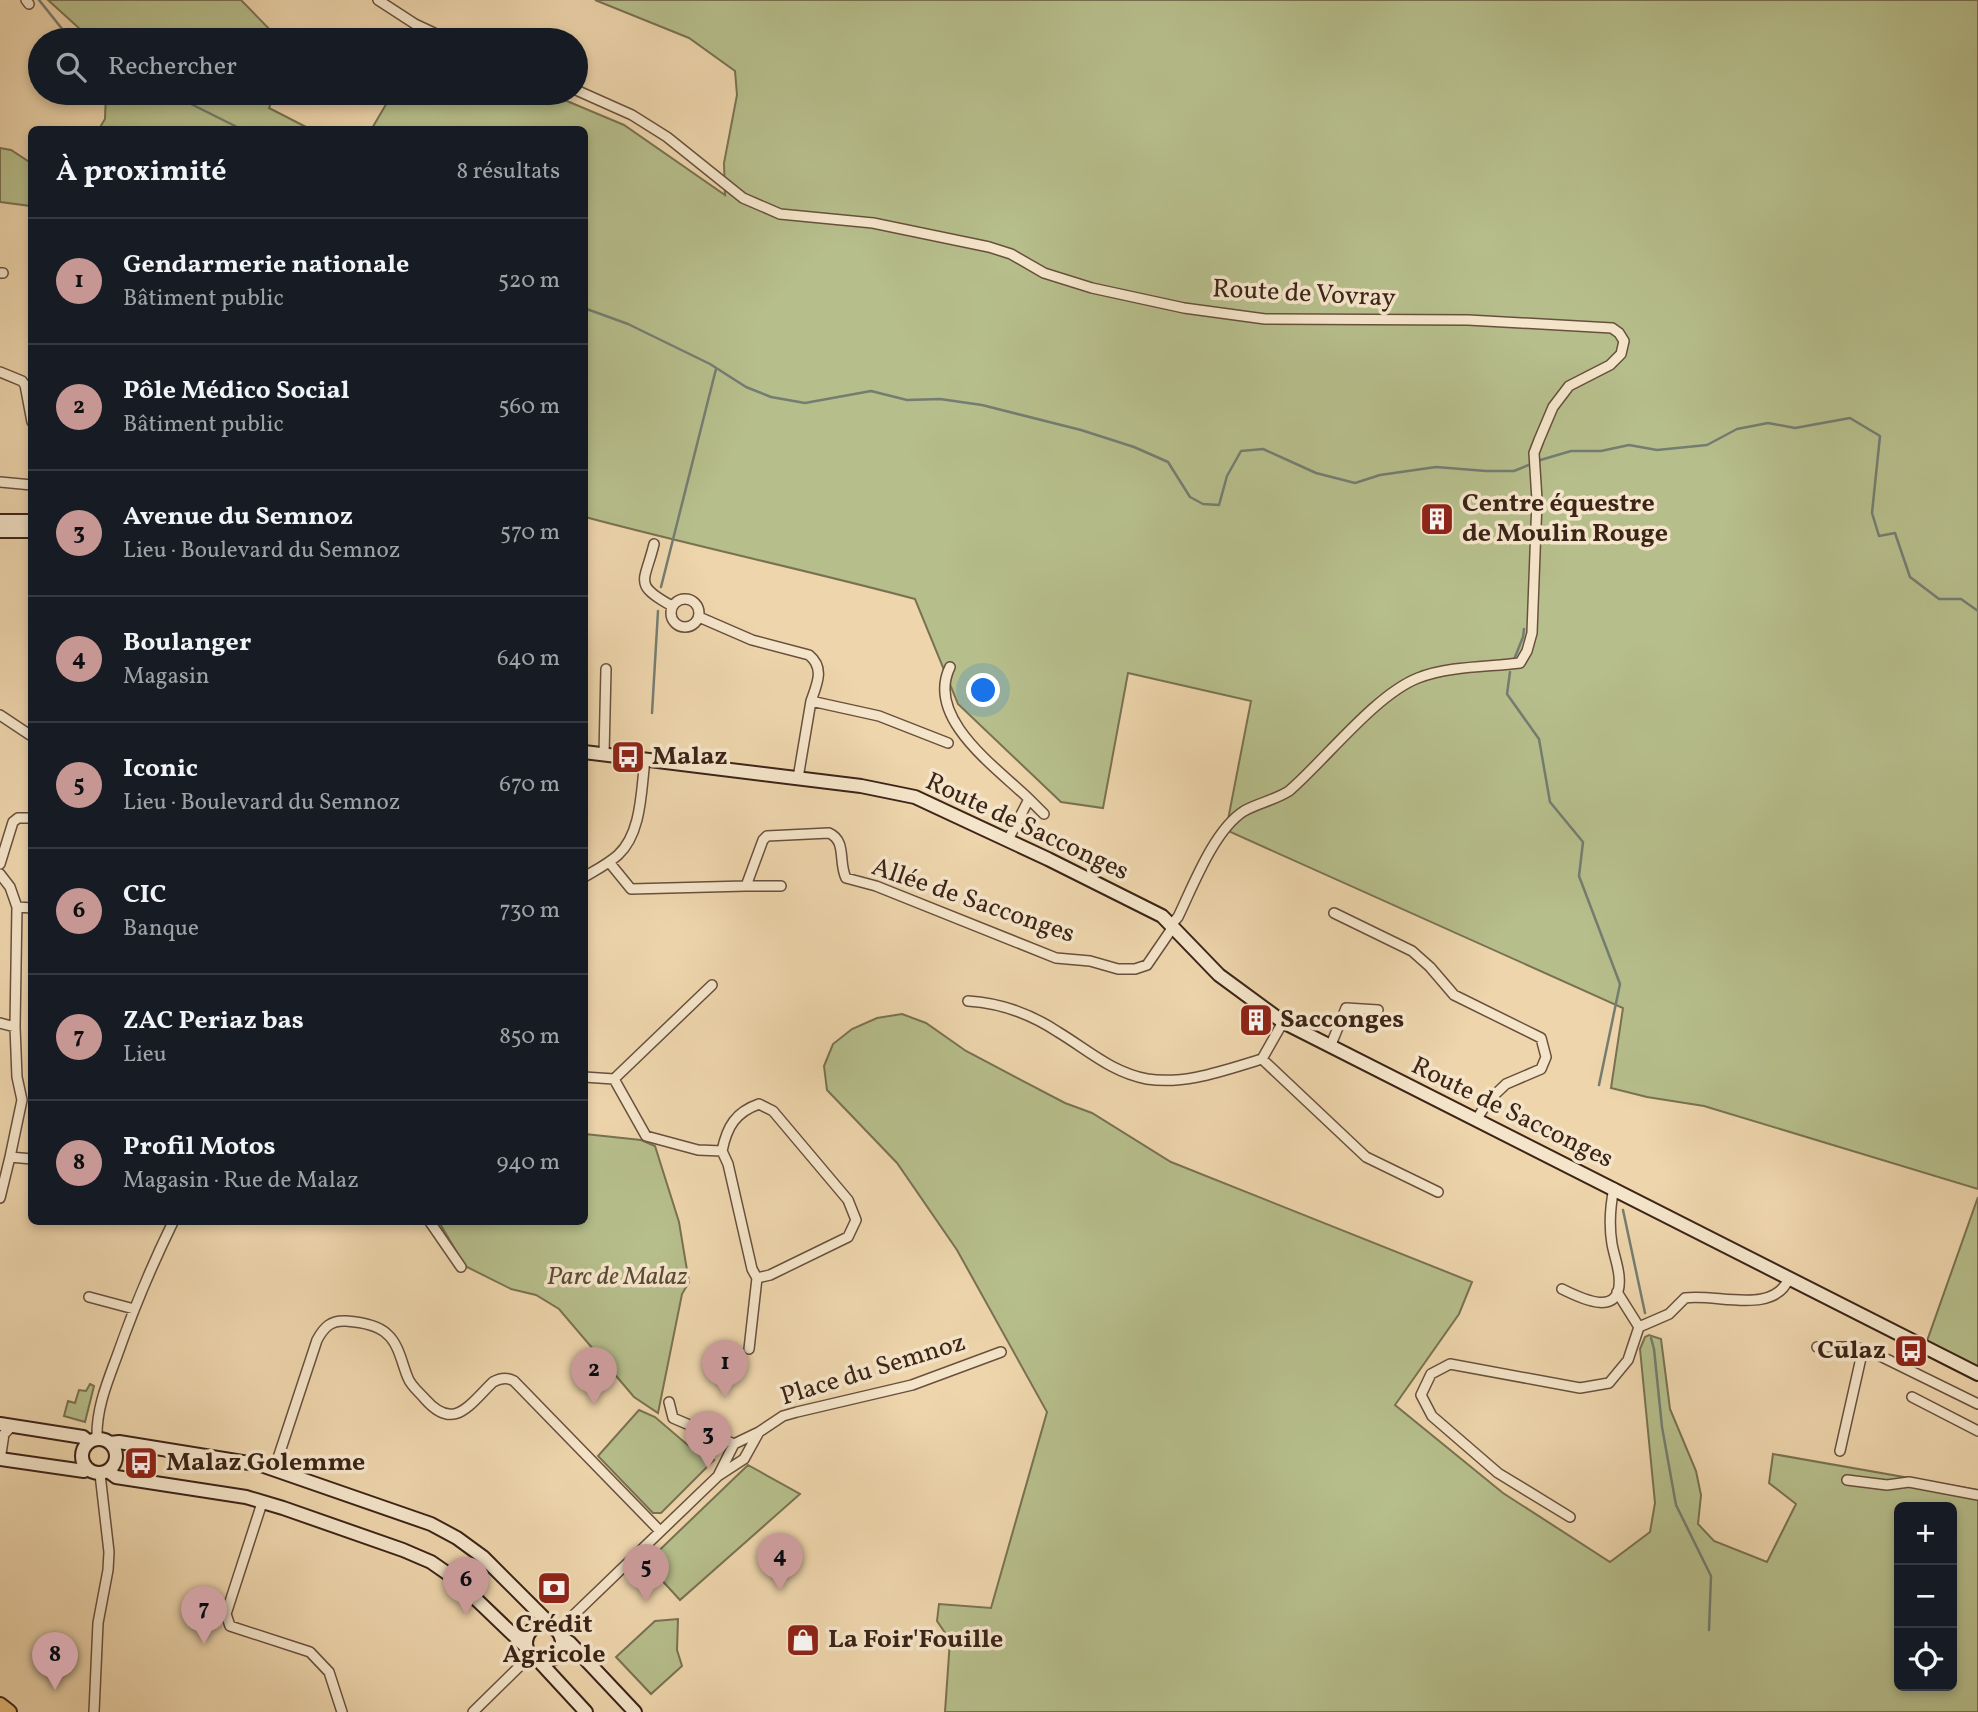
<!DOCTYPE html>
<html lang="fr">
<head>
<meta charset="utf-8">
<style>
	:root { --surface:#171b24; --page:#20242c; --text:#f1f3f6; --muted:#9ea1a6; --line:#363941; --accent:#c59692 }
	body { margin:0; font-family:Vollkorn,serif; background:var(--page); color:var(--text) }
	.controls { position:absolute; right:21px; bottom:21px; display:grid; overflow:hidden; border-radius:10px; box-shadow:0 4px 10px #0003 }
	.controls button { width:63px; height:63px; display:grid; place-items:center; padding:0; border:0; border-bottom:2px solid var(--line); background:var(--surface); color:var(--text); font:35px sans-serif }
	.you { position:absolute; left:984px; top:691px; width:24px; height:24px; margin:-18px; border:5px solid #fff; border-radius:50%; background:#1a73e8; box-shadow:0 0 0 10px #1a73e833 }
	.badge { display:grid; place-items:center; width:46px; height:46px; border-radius:50%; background:var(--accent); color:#111; font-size:23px; font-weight:700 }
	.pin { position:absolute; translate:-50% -58px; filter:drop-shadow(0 2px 4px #0008) }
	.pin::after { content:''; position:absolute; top:37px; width:24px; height:21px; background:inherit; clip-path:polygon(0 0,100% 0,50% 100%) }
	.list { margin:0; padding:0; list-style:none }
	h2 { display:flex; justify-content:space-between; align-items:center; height:91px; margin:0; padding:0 28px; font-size:30px }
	h2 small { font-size:23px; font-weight:400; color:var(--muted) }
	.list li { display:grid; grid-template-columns:46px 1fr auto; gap:21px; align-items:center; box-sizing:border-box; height:126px; padding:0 28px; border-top:2px solid var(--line) }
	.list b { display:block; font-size:26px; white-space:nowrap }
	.list p { margin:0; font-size:23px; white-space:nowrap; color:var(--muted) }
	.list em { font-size:23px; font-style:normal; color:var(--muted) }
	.icon { flex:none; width:38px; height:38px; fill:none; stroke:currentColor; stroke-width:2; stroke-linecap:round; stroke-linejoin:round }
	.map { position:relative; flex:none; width:1978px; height:1712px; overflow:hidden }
	.search { position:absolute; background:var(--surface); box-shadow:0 4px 10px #0003; left:28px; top:28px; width:560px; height:77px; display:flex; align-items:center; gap:18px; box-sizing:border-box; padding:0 24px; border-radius:38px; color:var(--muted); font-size:26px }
	.panel { position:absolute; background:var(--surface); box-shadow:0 4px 10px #0003; left:28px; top:126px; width:560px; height:1099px; border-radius:10px }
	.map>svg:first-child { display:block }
</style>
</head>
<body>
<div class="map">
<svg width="1978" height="1712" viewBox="0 0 1978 1712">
	<rect width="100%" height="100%" fill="#eed5ac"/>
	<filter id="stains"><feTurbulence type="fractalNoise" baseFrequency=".00286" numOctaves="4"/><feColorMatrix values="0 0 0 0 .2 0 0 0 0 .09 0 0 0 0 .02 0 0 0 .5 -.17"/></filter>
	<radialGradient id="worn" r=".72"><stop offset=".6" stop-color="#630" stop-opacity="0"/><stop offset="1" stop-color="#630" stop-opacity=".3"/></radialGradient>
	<path fill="#b6be8b" stroke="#797152" stroke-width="2" fill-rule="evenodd" d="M48,0H241L280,40H92Z
		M595,0H1978V1189L1704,1106L1647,1097L1611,1088L1623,1008L1226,830L1251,701L1128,673L1103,808L1061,802L958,704L915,599C806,570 694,546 585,517L584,130H371L388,101L389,93H548L624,125L725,195L724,163L737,95L735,71L689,38Z
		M106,93H275L269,108L310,129H99L105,119Z
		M0,148L11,150L31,163V206L0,202Z
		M902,1014L926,1023L966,1051L1065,1103L1092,1113L1171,1162L1472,1282L1459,1314L1395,1405L1503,1493L1610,1562L1650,1532L1655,1503L1640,1349L1645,1337L1649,1335L1661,1339L1670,1409L1696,1471L1701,1495L1698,1524L1714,1541L1767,1562L1796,1504L1769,1483L1773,1454L1978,1490V1712H945L950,1640L937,1621L939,1604L991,1608L1047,1412L957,1250L897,1163L827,1090L824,1066L833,1044L852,1029L877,1018ZM1899,1507H1952V1686H1899Z
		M585,1134L641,1140L655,1146L679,1222L689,1282L682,1294L658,1413L634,1397L559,1309L536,1295L511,1289L465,1266L439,1222H584Z
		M1978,1197V1378L1927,1341Z
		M90,1384L94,1386L85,1422L64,1416L68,1401L75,1403L79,1390L86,1391Z
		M639,1410L655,1417L690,1447L714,1460L661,1513H653L598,1456Z
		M748,1465L800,1494L680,1600L646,1563Z
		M678,1619L677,1650L682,1666L651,1694L616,1657L655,1621Z"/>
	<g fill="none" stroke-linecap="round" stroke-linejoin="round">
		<path stroke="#747d71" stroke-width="2.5" d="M39,0L71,40
			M169,93L243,130
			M584,308L628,324L710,364L746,387L771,397L805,403L871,391L907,400L940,399L982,405L1081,430L1134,447L1168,462L1190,497L1203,504L1219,505L1227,476L1241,451L1263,449L1316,473L1355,483L1380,475L1436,467L1486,471H1514L1531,464
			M1537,461L1571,451H1601L1629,445L1657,450L1707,445L1737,429L1768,423L1795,428L1850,418L1880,436L1872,513L1879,536L1895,533L1910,577L1939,599H1961L1978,611
			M661,587L716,369
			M1515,657L1523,637L1524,629
			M1510,672L1507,694L1539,739L1550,802L1583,842L1579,876L1620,984L1599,1085
			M652,713L658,611
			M1623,1210L1645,1313
			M1651,1338L1654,1349L1662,1427L1676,1505L1711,1576L1709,1630"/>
		<g stroke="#68503d" stroke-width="12">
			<path id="street" d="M26,0L29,4
				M378,0L415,24L449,40
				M576,90L632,115L667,137L743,198L780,214L873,223L989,247L1011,254L1044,273L1092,288L1184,308L1265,319L1468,320L1612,328L1619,333L1624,341L1621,354L1610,365L1569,386L1553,407L1539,440L1534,453L1537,500L1532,633L1527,651L1520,663C1487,667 1449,666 1418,678C1375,695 1326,759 1289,791C1275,800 1258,803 1244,811C1214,830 1193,886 1178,917L1171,925
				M0,273H3
				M0,372L22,381L25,385L32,422
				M0,482L32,485
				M654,544C645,582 632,584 672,606
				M671 613a14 14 0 1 1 28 0a14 14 0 1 1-28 0Z
				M699,617L752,640L809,655C825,668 817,684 811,701
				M950,667C925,718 996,767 1029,799L1008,840
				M0,715L30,735
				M604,754L606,669
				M798,778L811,701L879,716L948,743
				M1029,799L1044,814
				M609,862L631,889L746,886L763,840L767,836L829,833C847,841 838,862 846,878L876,886L1056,958L1090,961L1118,969H1135L1147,965L1173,927
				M0,864L13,822L18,818H32
				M0,874L10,887L17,907L32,908
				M584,877C596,870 608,864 618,855C642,833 641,790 645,760
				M746,886H781
				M17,907L15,1027L17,1077L22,1100L10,1157L32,1159
				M1334,913L1412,951L1430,967L1454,995L1541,1038L1546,1057L1541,1069L1506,1084L1488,1101L1477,1119
				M968,1001C1000,1003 1031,1014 1058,1032C1088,1050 1111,1072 1147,1079C1186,1085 1225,1070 1262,1059L1283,1022
				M0,1023L15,1027
				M1330,1047L1346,1008L1378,1010
				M1262,1059L1366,1157L1438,1192
				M584,1077L614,1079
				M614,1079L646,1136L698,1150L722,1151L728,1164L752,1269L757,1278L749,1349
				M614,1079L712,985
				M722,1151C727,1126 736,1112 759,1104L773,1111L848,1200L856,1220L848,1237L770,1275L757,1278
				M0,1198L10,1157
				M430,1222L461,1267
				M1562,1289C1582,1299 1623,1319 1619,1276C1618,1265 1614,1255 1612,1244C1609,1226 1610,1207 1614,1188
				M89,1297L134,1309
				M1639,1327L1669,1314L1685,1298C1716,1293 1774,1316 1789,1278
				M1817,1347H1851L1868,1350L1978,1404
				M1912,1397L1978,1431
				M669,1402L673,1418L734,1444
				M759,1432L783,1416L797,1412L912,1385L1001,1352
				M97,1439C96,1409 107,1383 117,1356C133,1310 152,1265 173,1222
				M1840,1451L1863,1349
				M0,1460L4,1434L12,1426
				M274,1470L317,1340C324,1327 331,1320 346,1321C359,1322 378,1325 387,1334C399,1344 402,1364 408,1378C411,1386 419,1392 425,1399C454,1432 469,1405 493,1382C500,1378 507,1377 514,1381L660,1531
				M1847,1480L1887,1485L1909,1482L1978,1495
				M262,1503L226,1614L230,1626L310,1652L329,1672L342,1712
				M1570,1517L1498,1473L1432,1416L1421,1395L1431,1374L1450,1364L1580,1388L1609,1383L1628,1360L1639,1327L1617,1292
				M557,1631L718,1476L744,1459L759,1432L734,1444L718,1476
				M94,1712L98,1623L108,1570L109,1552L100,1474
				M473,1712L531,1655"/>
		</g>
		<g stroke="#3c2418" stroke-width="16">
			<path id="secondary" d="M0,521H32
				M0,531H32
				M584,752L861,786L915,797L1048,859L1162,916L1219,975L1283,1022L1978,1374
				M0,1424L83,1437L89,1442
				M82 1456a17 17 0 1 1 34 0a17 17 0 1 1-34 0Z
				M110,1443L119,1442L261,1465L431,1524L457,1538L483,1557L544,1618L548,1625
				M0,1459L84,1471L87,1469
				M108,1471L116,1477L246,1497L283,1508L403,1550L431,1562L454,1578L527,1648
				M526 1643a18 18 0 1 1 36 0a18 18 0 1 1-36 0Z
				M561,1637L570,1643L635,1712
				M538,1660L586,1712"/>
		</g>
		<g stroke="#3c2418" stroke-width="18">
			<path id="primary" d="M0,1705L9,1712"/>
		</g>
		<use href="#street" stroke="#f4e4c9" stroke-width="9"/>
		<use href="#secondary" stroke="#f4e4c9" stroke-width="12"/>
		<use href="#primary" stroke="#e7ba76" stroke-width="14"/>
	</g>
	<defs>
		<g id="building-square" transform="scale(1.75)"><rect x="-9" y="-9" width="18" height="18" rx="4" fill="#8f2418" stroke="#f4e4c9"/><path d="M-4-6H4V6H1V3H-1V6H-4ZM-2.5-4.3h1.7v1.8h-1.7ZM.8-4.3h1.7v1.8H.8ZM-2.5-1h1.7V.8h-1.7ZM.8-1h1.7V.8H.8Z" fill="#fff"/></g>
		<g id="bus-square" transform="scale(1.75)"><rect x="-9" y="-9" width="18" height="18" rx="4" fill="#8f2418" stroke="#f4e4c9"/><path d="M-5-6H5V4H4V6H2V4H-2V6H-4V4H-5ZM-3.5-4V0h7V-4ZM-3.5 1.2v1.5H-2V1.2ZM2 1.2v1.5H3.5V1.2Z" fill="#fff"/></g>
		<g id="bank-square" transform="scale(1.75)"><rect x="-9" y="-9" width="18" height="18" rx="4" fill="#8f2418" stroke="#f4e4c9"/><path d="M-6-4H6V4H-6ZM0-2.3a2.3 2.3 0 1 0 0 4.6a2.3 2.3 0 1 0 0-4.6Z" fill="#fff"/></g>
		<g id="shop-square" transform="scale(1.75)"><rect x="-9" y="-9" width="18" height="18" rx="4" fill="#8f2418" stroke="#f4e4c9"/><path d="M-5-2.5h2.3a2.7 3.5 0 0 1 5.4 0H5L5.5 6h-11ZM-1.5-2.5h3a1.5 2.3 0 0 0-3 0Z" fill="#fff"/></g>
	</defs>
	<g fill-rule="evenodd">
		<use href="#building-square" x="1437" y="519"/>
		<use href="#bus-square" x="628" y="757"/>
		<use href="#building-square" x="1256" y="1020"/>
		<use href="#bus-square" x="1911" y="1351"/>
		<use href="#bus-square" x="141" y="1463"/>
		<use href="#bank-square" x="554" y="1588"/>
		<use href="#shop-square" x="803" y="1640"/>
	</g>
	<g text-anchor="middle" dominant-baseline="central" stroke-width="7" stroke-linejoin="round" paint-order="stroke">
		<g font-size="26" fill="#3c2418" stroke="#f4e4c9">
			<text transform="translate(1304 294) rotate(3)">Route de Vovray</text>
			<text transform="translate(1027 827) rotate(25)">Route de Sacconges</text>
			<text transform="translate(973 901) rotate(19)">Allée de Sacconges</text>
			<text transform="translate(1512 1113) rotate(26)">Route de Sacconges</text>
			<text transform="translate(873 1370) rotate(-17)">Place du Semnoz</text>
		</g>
		<g font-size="26" font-weight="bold" fill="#3c2418" stroke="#f4e4c9" text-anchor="start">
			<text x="1462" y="504">Centre équestre<tspan x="1462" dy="30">de Moulin Rouge</tspan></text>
			<text x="652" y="757">Malaz</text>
			<text x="1280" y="1020">Sacconges</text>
			<text x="1886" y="1351" text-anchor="end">Culaz</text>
			<text x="166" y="1463">Malaz Golemme</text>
			<text x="554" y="1625" text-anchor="middle">Crédit<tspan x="554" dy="30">Agricole</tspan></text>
			<text x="828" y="1640">La Foir'Fouille</text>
		</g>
		<g font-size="26" font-style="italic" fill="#5a4a35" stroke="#f4e4c9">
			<text x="617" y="1277">Parc de Malaz</text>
		</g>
	</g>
	<rect width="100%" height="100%" filter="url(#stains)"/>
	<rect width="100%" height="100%" fill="url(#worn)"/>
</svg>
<div class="controls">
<button>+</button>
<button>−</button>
<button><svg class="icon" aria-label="locate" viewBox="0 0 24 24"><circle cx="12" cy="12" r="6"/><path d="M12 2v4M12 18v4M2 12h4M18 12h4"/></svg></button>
</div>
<div class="you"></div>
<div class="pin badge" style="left:725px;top:1398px">1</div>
<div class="pin badge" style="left:594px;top:1405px">2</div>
<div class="pin badge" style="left:708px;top:1469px">3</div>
<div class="pin badge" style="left:780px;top:1591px">4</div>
<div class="pin badge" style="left:646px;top:1602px">5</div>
<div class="pin badge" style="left:466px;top:1615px">6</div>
<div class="pin badge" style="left:204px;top:1644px">7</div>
<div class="pin badge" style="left:55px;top:1690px">8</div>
<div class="search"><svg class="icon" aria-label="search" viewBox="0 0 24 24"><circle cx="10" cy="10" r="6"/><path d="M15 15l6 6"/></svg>Rechercher</div>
<section class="panel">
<h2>À proximité<small>8 résultats</small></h2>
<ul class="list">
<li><span class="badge">1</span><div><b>Gendarmerie nationale</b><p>Bâtiment public</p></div><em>520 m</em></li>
<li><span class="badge">2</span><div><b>Pôle Médico Social</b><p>Bâtiment public</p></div><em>560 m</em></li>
<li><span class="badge">3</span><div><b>Avenue du Semnoz</b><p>Lieu · Boulevard du Semnoz</p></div><em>570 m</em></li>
<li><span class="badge">4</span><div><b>Boulanger</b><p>Magasin</p></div><em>640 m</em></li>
<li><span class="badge">5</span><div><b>Iconic</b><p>Lieu · Boulevard du Semnoz</p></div><em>670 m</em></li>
<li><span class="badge">6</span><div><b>CIC</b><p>Banque</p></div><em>730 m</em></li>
<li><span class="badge">7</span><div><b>ZAC Periaz bas</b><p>Lieu</p></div><em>850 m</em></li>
<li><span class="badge">8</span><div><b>Profil Motos</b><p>Magasin · Rue de Malaz</p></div><em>940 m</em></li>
</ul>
</section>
</div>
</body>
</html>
